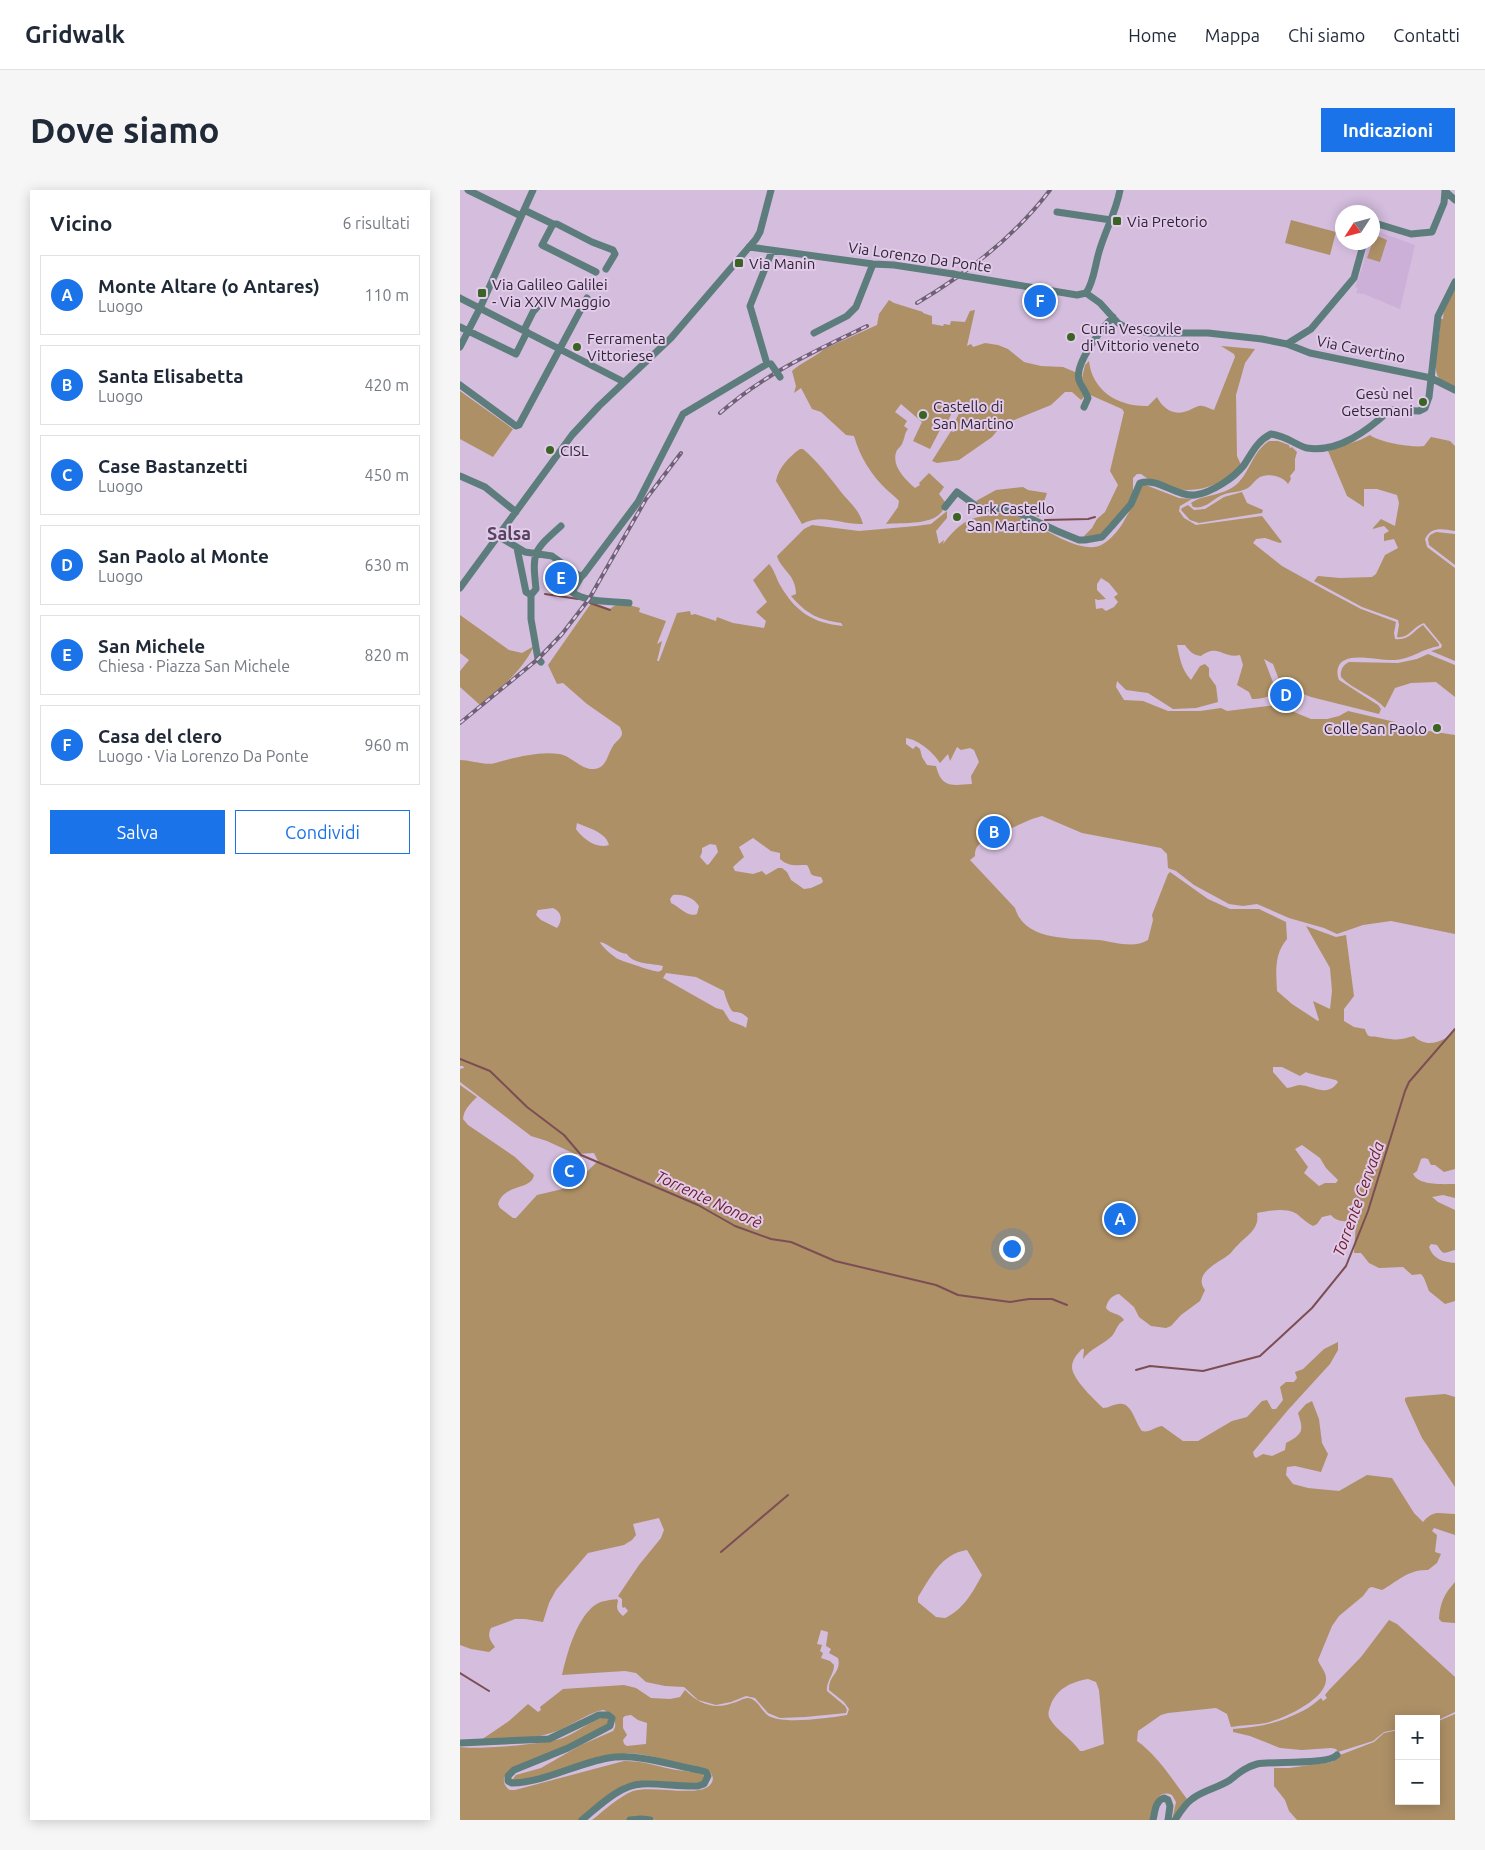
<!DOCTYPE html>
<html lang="it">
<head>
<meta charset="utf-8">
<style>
	:root { --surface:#fff; --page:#f6f6f7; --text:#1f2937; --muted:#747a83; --line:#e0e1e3; --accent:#1a73e8 }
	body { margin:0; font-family:Ubuntu,sans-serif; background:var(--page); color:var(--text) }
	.controls { position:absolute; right:15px; bottom:15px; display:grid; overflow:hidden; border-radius:0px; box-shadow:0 2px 12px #0003 }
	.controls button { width:45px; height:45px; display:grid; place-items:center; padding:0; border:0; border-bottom:1px solid var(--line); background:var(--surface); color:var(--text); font:25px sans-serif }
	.compass { position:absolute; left:875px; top:15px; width:45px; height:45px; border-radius:50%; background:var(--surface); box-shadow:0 2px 12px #0003; rotate:234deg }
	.you { position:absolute; left:551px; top:1058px; width:18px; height:18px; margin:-12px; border:4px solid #fff; border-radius:50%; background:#1a73e8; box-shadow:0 0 0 8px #1a73e833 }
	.badge { display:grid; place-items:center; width:32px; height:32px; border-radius:50%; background:var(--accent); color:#fff; font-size:16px; font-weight:700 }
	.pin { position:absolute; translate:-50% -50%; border:2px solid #fff; box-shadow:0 1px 5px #0006 }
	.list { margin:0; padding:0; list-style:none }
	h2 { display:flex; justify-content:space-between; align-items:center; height:65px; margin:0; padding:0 20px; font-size:21px }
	h2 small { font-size:16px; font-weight:400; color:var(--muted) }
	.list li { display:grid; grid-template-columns:32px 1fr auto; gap:15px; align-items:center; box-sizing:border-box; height:80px; margin:0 10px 10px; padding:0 10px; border:1px solid var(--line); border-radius:0px }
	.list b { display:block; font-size:19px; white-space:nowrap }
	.list p { margin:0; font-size:16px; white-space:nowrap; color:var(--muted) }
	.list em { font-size:16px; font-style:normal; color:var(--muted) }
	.actions { display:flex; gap:10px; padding:15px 20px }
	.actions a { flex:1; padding:11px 0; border:1px solid var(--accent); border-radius:0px; text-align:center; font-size:18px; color:var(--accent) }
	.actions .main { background:var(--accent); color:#fff }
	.map { position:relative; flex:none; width:995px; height:1630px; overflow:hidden; border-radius:0px }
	header { display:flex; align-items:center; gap:30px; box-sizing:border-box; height:70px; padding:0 25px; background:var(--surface); border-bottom:1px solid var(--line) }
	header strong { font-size:24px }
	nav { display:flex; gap:28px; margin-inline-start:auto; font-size:18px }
	.intro { display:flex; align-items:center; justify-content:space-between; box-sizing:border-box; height:120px; padding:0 30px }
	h1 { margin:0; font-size:35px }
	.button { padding:12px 22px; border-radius:0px; background:var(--accent); color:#fff; font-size:18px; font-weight:700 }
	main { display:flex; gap:30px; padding:0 30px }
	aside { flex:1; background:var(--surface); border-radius:0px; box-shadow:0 2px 12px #0003 }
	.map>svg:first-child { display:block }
</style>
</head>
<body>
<header>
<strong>Gridwalk</strong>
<nav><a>Home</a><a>Mappa</a><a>Chi siamo</a><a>Contatti</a></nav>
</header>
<div class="intro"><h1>Dove siamo</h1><a class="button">Indicazioni</a></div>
<main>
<aside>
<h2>Vicino<small>6 risultati</small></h2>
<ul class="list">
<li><span class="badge">A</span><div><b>Monte Altare (o Antares)</b><p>Luogo</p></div><em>110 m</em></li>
<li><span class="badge">B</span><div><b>Santa Elisabetta</b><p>Luogo</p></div><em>420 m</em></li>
<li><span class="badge">C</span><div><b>Case Bastanzetti</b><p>Luogo</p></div><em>450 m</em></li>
<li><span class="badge">D</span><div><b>San Paolo al Monte</b><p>Luogo</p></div><em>630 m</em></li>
<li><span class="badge">E</span><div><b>San Michele</b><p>Chiesa · Piazza San Michele</p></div><em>820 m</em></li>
<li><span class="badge">F</span><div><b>Casa del clero</b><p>Luogo · Via Lorenzo Da Ponte</p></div><em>960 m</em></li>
</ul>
<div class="actions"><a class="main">Salva</a><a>Condividi</a></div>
</aside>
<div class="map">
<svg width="995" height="1630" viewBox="0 0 995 1630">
	<rect width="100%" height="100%" fill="#d4bddd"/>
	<path fill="#ccb0d7" d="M919,42L955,55L940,119L904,104L896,103L898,98L895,97L902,79L908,53L912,52L913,44Z"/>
	<path fill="#ad9066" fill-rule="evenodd" d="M831,30L876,42L870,65L825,53Z
		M915,45L927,50L920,72L907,68Z
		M995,98V197C990,195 984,193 980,190C971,179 978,153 980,141L979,139L981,129H983L984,117Z
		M429,110L434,113L463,122V123L472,126V134L483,136L484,134L490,135L491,131L505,132L510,121L515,120L507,156L511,154L513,157L525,153L538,155L548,159L564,172L581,176L603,177L615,182L625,206L621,210L612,202H605L591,215L542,235L532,247L499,270L477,273L472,271L491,241L494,242L496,238L493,236L500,221L494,218L484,240L481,238L470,259L453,251L462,232L441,214L435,222L447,231L444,236L448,239C444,244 445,248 442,254C441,256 439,258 437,260C430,275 445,289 455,298L460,295L459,293L469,283L484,297L479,304L485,312C484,337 443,332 426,334L438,317L439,311C436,307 431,304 427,300C411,285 400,267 394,246L386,245L361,222L352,219L341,198L334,203L336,196L332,181C342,172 354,168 364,159L417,135L419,124Z
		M761,156L795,159L785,173L776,205L777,266L781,275C755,306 711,307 681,284H677L673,288V304L662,323L639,347H623L632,338L637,329L645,322L658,295L650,281L664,222L662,219L628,204L622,188L625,175L629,171C632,201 659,217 688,216L697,207C703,219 714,226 727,221C732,220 737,215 742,216C746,216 750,219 754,220L775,167L774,164Z
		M0,201L53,239L33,267L0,249Z
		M910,245C918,252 953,258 964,256L971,247L990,251L995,256V341C983,339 971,336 965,349L967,357L995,378V471L971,461L981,458L982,455L964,433C953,436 949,449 937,447L939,435L938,430L902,417L854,391L858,386L880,388L912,387L916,384L925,365L938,358L934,349L924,351V344L929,341L924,336L912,339L921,329L935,336L939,313L937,305L917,299H904V317L887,306L868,261L900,250Z
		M809,251H818L829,255L830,258L832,257L837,262L835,269V280L830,286L831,289L828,294C823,286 809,283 800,287C795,290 792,295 788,298C781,302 772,302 765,304C753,308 746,320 733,317L731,313C743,304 762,307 777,294C790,282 793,261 809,251Z
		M340,259H343C357,271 367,284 378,298C387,311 399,318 403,334C381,335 363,323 342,334L316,291C318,278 330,266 340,259Z
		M683,294L719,308L732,309L720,316L719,321L724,328L736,335L802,326L822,352L820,353L805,348L796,349L793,353L822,376L867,401L901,419L936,432L934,443L935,449C949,451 953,441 963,435L979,454V456C964,458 951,469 935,470C921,471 897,464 885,470C877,473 876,483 879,490L918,515L921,519L919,524L851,507L821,495L813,474L804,469L816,500C810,508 801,509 792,509L789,502L777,495L783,475L780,465C762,469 759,453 741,466C733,465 729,461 725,455H717C720,468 721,479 731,490L740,476L745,474L749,478V486L756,496L758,512L736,518L713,519L688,503L666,500L657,491L656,497L664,510L683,511L708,521H740L761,518L767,521L817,515L851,529H867L879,526L888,521L935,532L948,541L962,540L995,545V744L931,731L903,735L877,744L864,738L829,728L797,714L783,716L769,714L734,695L716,681L708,678L707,664L701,658L622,643L582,626L572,629L545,641H532V647C523,651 514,655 515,666L510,670L555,718C565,752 612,748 639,750C654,752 674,759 688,750L693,730L692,725L708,684L710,682L748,709L770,719H799L826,732L827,749C814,764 816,782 817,801L832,814L858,831L859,830L853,811L870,819L872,801L870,778L846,736L876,747L886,745L894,806L884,819V831L894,837L905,839C905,840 907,845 909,846C911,847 915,846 917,847C935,850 936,851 954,846C966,859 985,852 995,840V979L984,982L975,975H971L968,969L964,968L961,969L957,981L953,984C959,996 984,994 995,994V1008L983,1005L972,1007L978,1012L995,1020V1060C983,1063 984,1066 977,1055L971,1054L969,1057C973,1069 983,1072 995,1073V1111L985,1114L969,1101L964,1088L961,1084L952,1085L943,1077L919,1078L909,1073L901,1063H894L896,1031C887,1031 877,1033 871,1025L862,1027L857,1034L853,1036C847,1033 842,1028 837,1024C825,1017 809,1021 797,1023C800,1039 787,1045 778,1055C774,1058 772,1063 767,1066C756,1074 733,1084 745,1100L740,1111L721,1125L711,1136L706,1138L691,1136L679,1127L674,1117L659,1104C652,1105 647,1111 646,1118C651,1125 659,1122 664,1130C656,1135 657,1140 652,1146C643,1155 631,1158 623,1169L624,1159H622C617,1164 612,1170 612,1177C612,1189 635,1210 643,1218C649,1218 653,1214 659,1214C672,1212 675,1233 682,1241C689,1243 695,1237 702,1236L723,1251H738L772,1231L787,1227L802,1211L807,1210L812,1219H816L823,1210L820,1197L826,1192H834L837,1188L835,1182L843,1179L864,1159L878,1152V1160L870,1174L828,1220L793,1262L794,1266L796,1268L803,1264L812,1266L825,1260L826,1253C843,1244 844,1241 838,1223L846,1214L852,1211L859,1229L862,1253L868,1264L861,1282L835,1276L827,1277L826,1285L833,1294L848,1298L879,1301L907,1285L932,1288L954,1323L963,1332C974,1319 980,1324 995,1324V1345L974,1338L972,1341L977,1345L975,1362L981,1364L977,1373L968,1380C949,1379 938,1391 922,1400L912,1397L909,1398L903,1406L879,1426L872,1436L858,1470C860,1476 866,1482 866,1488C868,1509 823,1529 806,1533C795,1535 783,1535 771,1537L767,1524L756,1518L708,1523L701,1525L678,1541L677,1551C697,1565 712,1589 727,1609L712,1630L716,1612L712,1605C695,1598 696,1618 693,1630H195L188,1627L167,1630H132C145,1620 158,1607 173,1601C191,1595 237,1607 249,1596C260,1585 245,1577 236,1576C213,1573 191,1564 168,1563L60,1594L52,1590L56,1585L81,1578L121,1555L153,1541C159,1533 152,1525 144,1520C130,1521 107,1539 91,1543C69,1550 44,1549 21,1550L49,1531L68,1514L78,1522L81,1520L80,1517L103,1499L164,1495L176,1498L191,1508L210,1509L220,1507L225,1500C239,1514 254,1520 273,1513C278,1512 283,1508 288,1508C299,1509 301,1523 311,1527C326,1534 370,1528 387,1525L389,1519L384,1512L369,1500C368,1485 382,1483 378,1468L369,1463L371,1459L366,1456L368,1442L361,1440L357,1454L362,1455L360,1461L363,1463L361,1468L370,1471L374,1475C374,1485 366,1491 367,1501L385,1516L387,1520L386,1523L345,1527L320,1528L308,1523L295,1508L286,1506L271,1512L256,1515L238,1510L224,1497L205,1496L186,1492L176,1483L165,1481L102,1485C107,1464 116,1429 135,1415C140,1411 150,1410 157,1409L158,1411C156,1418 157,1421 163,1426L168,1421L165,1417L163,1418L162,1416V1409L158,1406L179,1375L201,1348L204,1340L199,1328L173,1334L176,1345L172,1350L164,1355L128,1363L96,1400L89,1413L83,1432L65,1429H55L31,1438C27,1446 30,1450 35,1457L29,1462L11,1459L0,1455V895L17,907C10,914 4,919 3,929L8,935L55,967L74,985C71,1001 44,993 38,1014L40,1018L53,1028H56L77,1005L111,997L138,971L134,963L115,964L87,951L71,946L0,892V879L4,878L3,876H0V570C10,570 27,576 35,573C54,568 78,561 99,564C112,566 121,580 134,579C147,578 147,565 153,556C155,552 161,549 162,544C162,541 161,540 160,537L127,514L103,493L97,494L88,475L132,412L150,419C159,410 169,415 180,418L179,422L206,431L197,454L202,451L197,471H199L217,423L230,421L231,425L235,424L256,431L257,427L273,433L304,438L306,431L296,422L307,412L293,390L309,374C314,379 316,388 320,395C335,421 352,433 383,436L381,433C357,429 348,425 331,406L336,404C336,384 320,379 317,366L344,339L352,335L399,341L456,336L471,334L487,321V328L476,341L479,354L484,350L483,354C495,339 505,328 525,326C532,325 537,322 544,323C567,326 593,348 617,355C626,357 635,359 643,354C664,341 672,313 683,294ZM641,388L649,393L658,404L654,407L658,412L654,417L646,421L642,418L636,419L635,409L638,410L646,409L637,400V394ZM446,548C459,550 473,562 480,573L488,564L490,571L497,557L501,560L510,558L514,560L519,572L511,586L512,594C492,595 482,599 476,576L467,575L462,567L460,559L456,556L453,559L446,554ZM117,633C128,638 146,642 149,655C136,659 123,649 116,639ZM293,648L311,661L320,663V669C329,677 336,675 347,675C353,684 347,685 361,687L363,691L362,693L351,698L344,699L331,690L327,682L322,678H318L306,685L302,681L293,684L275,681L273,677L274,676L284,667L279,657ZM250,654L256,655L258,662L249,674L247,675L240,667L242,662V658ZM213,705C223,704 233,707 239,716L237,724C228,728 220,717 211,713L210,709ZM93,718C102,722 103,730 97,738L81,730L76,725L78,720ZM140,752C150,754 154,762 167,764C174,775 192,773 203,776L202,780C198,782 199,782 195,781C192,781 159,770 156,768C152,765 141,756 140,752ZM206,783L236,787L264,801C265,806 269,817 272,821C275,823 278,822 281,823C282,823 287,827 288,828L286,838L283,836L270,831L263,820L256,818L203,788ZM813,877H822L840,886L846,882C850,884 871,889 876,890L878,892C867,908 854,896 840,895C836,895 831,898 827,898L813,882ZM842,955L860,968L866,978L878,990L876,993H865L859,996L844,983L848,977L835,959ZM507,1360L522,1385C513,1402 503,1420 485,1428L476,1427L458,1412V1407C471,1387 481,1364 507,1360ZM628,1489L636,1492L639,1500L644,1554L623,1561H620C612,1549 596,1540 590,1529C587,1524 589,1520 591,1514C598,1498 611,1492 628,1489ZM171,1525L178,1530L187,1533L186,1554L167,1556L164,1554L163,1550L167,1545L163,1538V1528L165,1526Z
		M563,297L568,300L587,303L579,327L547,318L522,317L516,311L536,300Z
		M782,302L787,313L803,320L802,323L739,333L730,330L721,320L722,318L728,315L734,320L745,319L764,307Z
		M976,342L995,344V375L969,355L968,349L970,345Z
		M0,425L49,460L62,463L74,456C62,481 41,498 20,515L0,497V481L9,470L0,463Z
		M968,464L995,475V507L976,492L951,493L935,498L925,518C913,505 893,500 881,487C880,480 883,475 889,472L938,473L957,469Z
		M985,1204L995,1207V1297L962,1248L945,1211V1208L948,1207Z
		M995,1392V1433L982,1432L979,1429C980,1413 984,1404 995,1392Z
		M929,1430L937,1434L995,1487V1522L976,1531V1529H939V1539L924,1542L913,1551L878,1562L876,1559L871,1558L842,1560L820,1558L790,1546L773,1542V1539C802,1537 823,1532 848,1518C853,1515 857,1511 861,1508L863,1511L867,1508L865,1505L869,1500L901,1467Z
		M995,1524V1630H837L829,1621L825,1610L814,1596V1578H829L872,1572L880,1565L914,1552L924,1543L939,1540V1611H976V1532Z
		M145,1527L148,1528L150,1533L88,1570L45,1585C42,1591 45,1597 50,1600H55L164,1571C184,1571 192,1575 211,1579C222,1581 232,1581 243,1584L245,1589L240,1593L168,1598L124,1630H0V1557C15,1560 88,1554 103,1548C118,1542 130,1531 145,1527Z"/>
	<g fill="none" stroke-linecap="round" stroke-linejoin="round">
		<path stroke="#7c4e54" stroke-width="2" d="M585,330L628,329L635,327
			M85,404L118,409
			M130,413L150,420
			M0,869L30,881L67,917L104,945L121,965L238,1015L275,1036L311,1049L331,1052L375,1071L476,1095L498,1105L550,1112L569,1109H592L607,1115
			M676,1180L690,1176L743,1181L800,1166L852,1118L886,1076L908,1021L945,901L949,892L995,839
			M261,1362L328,1305
			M0,1483L29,1501"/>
		<path stroke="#5d7d7d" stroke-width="7" d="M8,0L61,26
			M985,1L995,10
			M64,20L93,34H97L132,52L153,60L155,64L146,79
			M597,22L651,30
			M93,34L82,55L136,82
			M912,34H918L951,44L972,42L984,13L985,1
			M289,57L413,74L434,75L493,84
			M504,86L617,105L626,103
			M626,103L640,113L658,133L667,138L690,143H748L802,149L827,154L850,163L971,188L995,200
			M626,103C634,92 635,75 639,62C645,41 656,22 660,0
			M0,108L164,192
			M0,137L56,164L67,142
			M64,140L73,122L79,115
			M354,143L387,126L396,117L413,74
			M827,154L851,139L894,88L904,52
			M0,157L20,118L73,0
			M0,195L56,236L59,235L127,108
			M624,217L628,208C626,202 621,196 619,190C614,174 642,138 653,127
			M0,286L25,297L56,322
			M485,317L497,302L519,318L550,319L597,341L619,350H625L642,347L652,336L671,314L680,293C698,287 716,307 735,305C751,303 774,288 784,275C792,263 797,251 811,244C827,246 835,255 847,258C879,263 908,240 930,220L959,221L965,218L969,207L978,126L995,92
			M38,346L65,362L92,366L121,387
			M57,358L66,402L71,405L76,399C72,362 73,361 101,336
			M0,398L112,245L139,216L211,148L296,49L300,42L311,0
			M71,405V429L78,469L81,472
			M169,413C152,411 126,413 112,402L121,387L124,384L178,312L223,224L307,174L290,116L312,61
			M0,1553L89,1549L139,1525H148L152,1528L150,1536L108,1558L54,1580L48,1586V1591L52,1593C85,1592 115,1574 148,1568C177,1563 211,1575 239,1580L246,1582L248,1586L244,1594L238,1596C219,1597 201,1593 182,1594C159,1595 138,1617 122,1630
			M170,1630L181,1629L190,1630
			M693,1630C695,1622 695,1611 704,1608L708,1610L710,1616L708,1630
			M715,1630C720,1622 725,1614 732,1609C743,1600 758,1598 770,1590C779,1583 786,1577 797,1574C813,1571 868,1575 877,1565"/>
		<g stroke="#6f6175" stroke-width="4">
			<path id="rail" d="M457,113C506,84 555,46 590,0
				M260,223C304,184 355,161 407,136
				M0,533L78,469L102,444L129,409L186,309L221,263"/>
		</g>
		<use href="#rail" stroke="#e2caeb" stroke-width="2" stroke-dasharray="5.5" stroke-linecap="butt"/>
		<path stroke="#5d7d7d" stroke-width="7" d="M493,84L504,86
			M311,174L320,187"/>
	</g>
	<g fill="#396422" stroke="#e2caeb" stroke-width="2">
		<rect x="652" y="26" width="10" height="10" rx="2.5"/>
		<rect x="274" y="68" width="10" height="10" rx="2.5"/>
		<rect x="17" y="98" width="10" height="10" rx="2.5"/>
		<circle cx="611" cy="147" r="5"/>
		<circle cx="117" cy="157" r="5"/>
		<circle cx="963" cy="212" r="5"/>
		<circle cx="463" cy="225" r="5"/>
		<circle cx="90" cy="260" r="5"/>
		<circle cx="497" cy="327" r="5"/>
		<circle cx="977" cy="538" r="5"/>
	</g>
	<g text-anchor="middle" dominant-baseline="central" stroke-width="4" stroke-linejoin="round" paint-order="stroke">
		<g font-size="15" fill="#2e2532" stroke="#e2caeb" text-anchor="start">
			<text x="667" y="31">Via Pretorio</text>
			<text x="289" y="73">Via Manin</text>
			<text x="32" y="94">Via Galileo Galilei<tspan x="32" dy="17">- Via XXIV Maggio</tspan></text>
			<text x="621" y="138">Curia Vescovile<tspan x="621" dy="17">di Vittorio veneto</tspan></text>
			<text x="127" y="148">Ferramenta<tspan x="127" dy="17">Vittoriese</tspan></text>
			<text x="953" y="203" text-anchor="end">Gesù nel<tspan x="953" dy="17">Getsemani</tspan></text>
			<text x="473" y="216">Castello di<tspan x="473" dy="17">San Martino</tspan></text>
			<text x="100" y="260">CISL</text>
			<text x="507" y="318">Park Castello<tspan x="507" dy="17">San Martino</tspan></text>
			<text x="967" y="538" text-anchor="end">Colle San Paolo</text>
		</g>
		<g font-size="15" fill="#2e2532" stroke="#e2caeb">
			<text transform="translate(460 67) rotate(8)">Via Lorenzo Da Ponte</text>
			<text transform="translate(901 159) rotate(11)">Via Cavertino</text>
		</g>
		<g font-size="16" font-style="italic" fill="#6f212b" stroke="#e2caeb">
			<text transform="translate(249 1009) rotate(25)">Torrente Nonorè</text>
			<text transform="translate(898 1009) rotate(-70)">Torrente Cervada</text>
		</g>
		<g font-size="18" font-weight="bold" fill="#56435e" stroke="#e2caeb">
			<text x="49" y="343">Salsa</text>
		</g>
	</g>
</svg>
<div class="controls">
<button>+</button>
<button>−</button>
</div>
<svg class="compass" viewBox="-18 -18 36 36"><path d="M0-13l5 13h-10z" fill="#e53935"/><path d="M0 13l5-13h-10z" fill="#747a83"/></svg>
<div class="you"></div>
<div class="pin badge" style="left:660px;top:1029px">A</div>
<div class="pin badge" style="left:534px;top:642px">B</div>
<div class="pin badge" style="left:109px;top:981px">C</div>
<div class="pin badge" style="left:826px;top:505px">D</div>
<div class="pin badge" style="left:101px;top:388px">E</div>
<div class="pin badge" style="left:580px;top:111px">F</div>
</div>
</main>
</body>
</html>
